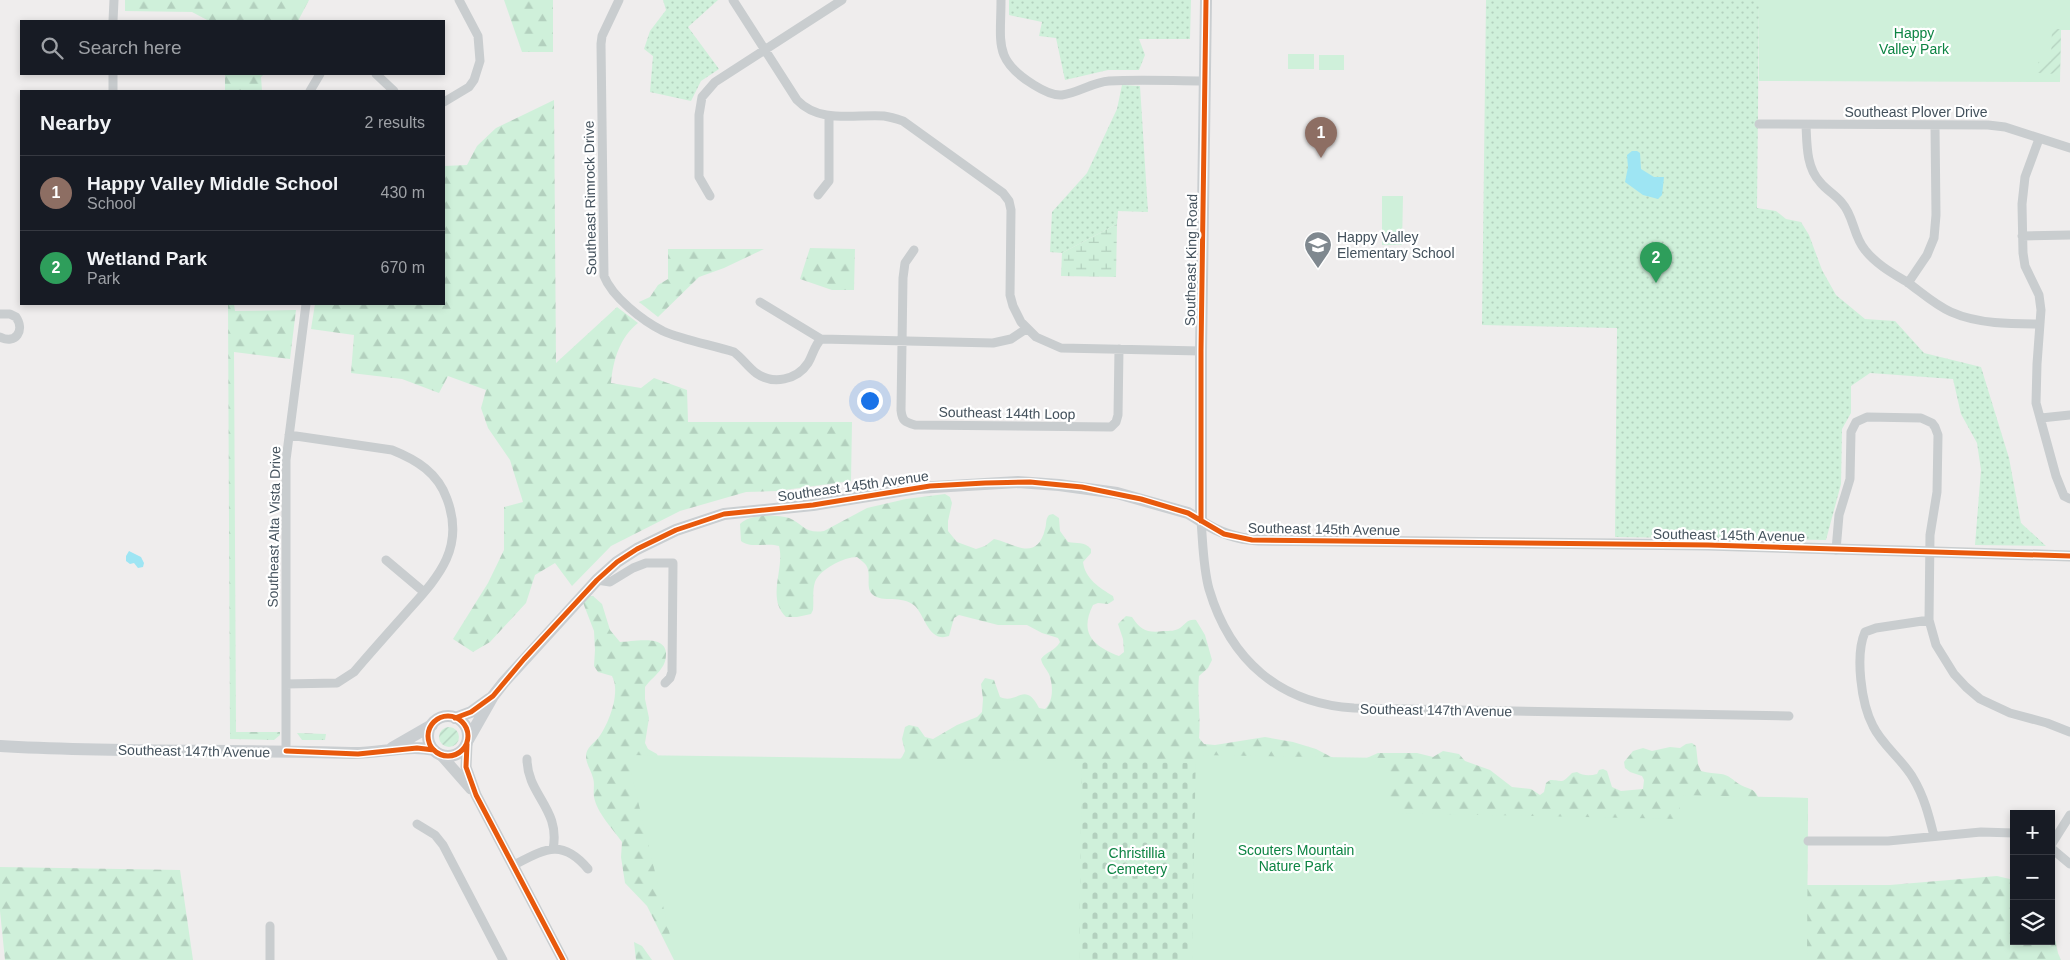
<!DOCTYPE html>
<html lang="en">
<head>
<meta charset="utf-8">
<style>
	:root { --surface:#171b24; --page:#242831; --text:#f1f3f6; --muted:#9ea1a6; --line:#363941; --accent:#7f888f }
	body { margin:0; font-family:Helvetica,sans-serif; background:var(--page); color:var(--text) }
	.controls { position:absolute; right:15px; bottom:15px; display:grid; overflow:hidden; border-radius:0px; box-shadow:0 2px 8px #0003 }
	.controls button { width:45px; height:45px; display:grid; place-items:center; padding:0; border:0; border-bottom:1px solid var(--line); background:var(--surface); color:var(--text); font:25px sans-serif }
	.you { position:absolute; left:869px; top:400px; width:18px; height:18px; margin:-12px; border:4px solid #fff; border-radius:50%; background:#1a73e8; box-shadow:0 0 0 8px #1a73e833 }
	.badge { display:grid; place-items:center; width:32px; height:32px; border-radius:50%; background:var(--accent); color:#fff; font-size:16px; font-weight:700 }
	.pin { position:absolute; translate:-50% -41px; filter:drop-shadow(0 1px 2px #0008) }
	.pin::after { content:''; position:absolute; top:26px; width:18px; height:15px; background:inherit; clip-path:polygon(0 0,100% 0,50% 100%) }
	.list { margin:0; padding:0; list-style:none }
	h2 { display:flex; justify-content:space-between; align-items:center; height:65px; margin:0; padding:0 20px; font-size:21px }
	h2 small { font-size:16px; font-weight:400; color:var(--muted) }
	.list li { display:grid; grid-template-columns:32px 1fr auto; gap:15px; align-items:center; box-sizing:border-box; height:75px; padding:0 20px; border-top:1px solid var(--line) }
	.list b { display:block; font-size:19px; white-space:nowrap }
	.list p { margin:0; font-size:16px; white-space:nowrap; color:var(--muted) }
	.list em { font-size:16px; font-style:normal; color:var(--muted) }
	.icon { flex:none; width:28px; height:28px; fill:none; stroke:currentColor; stroke-width:2; stroke-linecap:round; stroke-linejoin:round }
	.map { position:relative; flex:none; width:2070px; height:960px; overflow:hidden }
	.search { position:absolute; background:var(--surface); box-shadow:0 2px 8px #0003; left:20px; top:20px; width:425px; height:55px; display:flex; align-items:center; gap:12px; box-sizing:border-box; padding:0 18px; border-radius:0px; color:var(--muted); font-size:19px }
	.panel { position:absolute; background:var(--surface); box-shadow:0 2px 8px #0003; left:20px; top:90px; width:425px; height:215px; border-radius:0px }
	.map>svg:first-child { display:block }
</style>
</head>
<body>
<div class="map">
<svg width="2070" height="960" viewBox="0 0 2070 960">
	<defs>
		<pattern id="grass-dots" width="8" height="8" patternUnits="userSpaceOnUse" patternTransform="scale(1.25)"><rect width="8" height="8" fill="#cff0da"/><path d="M2 2h.1M6 6h.1" fill="none" stroke="#b3d0be" stroke-width="1.8" stroke-linecap="round"/></pattern>
		<pattern id="forest-firs" width="22" height="20" patternUnits="userSpaceOnUse" patternTransform="scale(1.25)"><rect width="22" height="20" fill="#cff0da"/><path d="M5 1l3.5 6h-7zM16 11l3.5 6h-7z" fill="#b3d0be"/></pattern>
		<pattern id="wetland-marsh" width="20" height="14" patternUnits="userSpaceOnUse" patternTransform="scale(1.25)"><rect width="20" height="14" fill="#cff0da"/><path d="M1 5h8M5 5V1M11 12h8M15 12V8" fill="none" stroke="#b3d0be"/></pattern>
		<pattern id="cemetery-stones" width="16" height="16" patternUnits="userSpaceOnUse" patternTransform="scale(1.25)"><rect width="16" height="16" fill="#cff0da"/><path d="M2 7V4a2 2 0 0 1 4 0v3zM10 15v-3a2 2 0 0 1 4 0v3z" fill="#b3d0be"/></pattern>
		<pattern id="garden-furrows" width="10" height="10" patternUnits="userSpaceOnUse" patternTransform="scale(1.25)"><rect width="10" height="10" fill="#cff0da"/><path d="M-1 1l2-2M0 10L10 0M9 11l2-2" fill="none" stroke="#b3d0be"/></pattern>
	</defs>
	<rect width="100%" height="100%" fill="#efeded"/>
	<path fill="url(#grass-dots)" d="M663,0H718L688,27L719,69L701,81L691,101L650,92L653,56L644,49L650,31L666,10Z
		M1009,0H1191L1190,39H1139L1145,55L1139,70H1108L1065,80L1056,38L1039,36L1042,22L1009,15Z
		M1486,0H1759L1757,208L1776,211L1786,219L1801,222L1809,235L1822,270L1836,295L1865,319L1895,321L1924,353L1981,367L2009,458L2021,523L2046,546L1975,545L1981,470L1977,443L1961,414L1953,379L1870,373L1851,386V413L1842,429L1841,484L1826,540L1615,537L1617,328L1482,325Z
		M1122,85L1140,86L1148,212L1118,211L1117,224L1062,253L1050,252L1052,212L1087,173L1117,109Z"/>
	<path fill="url(#forest-firs)" d="M125,0H309L298,21H209L192,12L125,11Z
		M504,0H553V52H522Z
		M225,74H264L261,77L262,91H225Z
		M554,100L556,363L617,307L638,323C620,337 613,360 611,383L641,388L654,378L687,390L688,422H852L851,481L777,491L746,492L680,511L611,546L572,586L555,563L535,575L526,603L490,642L473,652L453,639L488,583L504,550V507L523,502L510,460L488,428L481,408L486,390L448,376L439,393L402,379L351,373L354,335L311,329L315,304H444V166L467,165L477,146L496,128Z
		M810,248L855,249L854,290H832L800,279Z
		M668,249H764L724,268L699,277L658,317L639,302L650,297L658,285L668,279Z
		M228,304H234L235,311L296,310L290,359L234,352L236,732H280V735L274,740L230,739Z
		M945,494L950,497L952,503L948,521V531L957,542L976,549L985,546L994,539C1013,543 1037,563 1045,529C1047,523 1045,520 1049,515L1053,514L1059,518L1060,531L1068,542C1077,544 1084,541 1091,549V553L1083,562C1085,579 1100,588 1113,596L1114,600L1108,604L1098,603L1093,605C1079,633 1093,646 1119,656L1124,652L1123,639L1118,624L1126,616L1132,617C1141,631 1148,633 1164,631C1170,631 1175,631 1180,628C1186,624 1187,619 1196,620L1205,635L1212,660L1208,668L1199,676C1197,697 1201,717 1199,738L1204,744L1215,745L1265,737L1293,742L1316,749L1339,761H1360L1378,753H1417L1433,757L1443,751L1459,754L1465,761L1490,770L1512,787L1531,789L1540,795L1544,792L1546,783L1550,780C1564,780 1560,785 1572,773L1577,772C1583,776 1590,776 1597,774L1599,770L1603,769L1607,771L1612,787L1621,791L1643,789L1644,780L1642,776L1630,772L1625,768L1624,762L1633,751L1643,748L1652,751L1670,747L1680,748L1686,744L1692,743L1696,746L1698,764L1701,771C1708,773 1715,773 1721,774C1729,775 1733,780 1739,784C1746,789 1754,787 1758,797L1808,798L1807,885H1890L1997,876L2014,880V941H2051V921L2058,953L2061,960H674L647,906L625,883L621,857L622,842C613,829 597,813 594,797C593,791 595,784 593,778C591,770 586,764 586,756C586,748 594,743 599,737C609,723 621,692 612,676L598,672L594,666L595,650L594,631L582,600L587,596H593L602,604L610,630L620,642C632,642 665,634 666,653C666,659 665,664 661,669C657,675 650,680 645,687V699L649,718L645,743L648,749L657,754L660,764L877,784L902,757L905,751L902,739L905,727L909,725L918,727L925,737L933,739L957,725L977,717L982,712L983,699L981,684L985,678L994,680L1000,697C1017,705 1025,680 1039,708L1045,709C1054,701 1053,684 1049,674C1046,668 1042,665 1041,659C1047,651 1055,651 1060,642L1058,638L1042,633L1027,625H998L959,615L954,618L949,636C929,643 925,616 915,606C901,594 883,604 872,594C865,587 872,574 866,565C864,562 860,560 857,557C844,557 820,569 815,582C812,591 814,601 813,610L811,614L797,617H786C766,598 785,569 779,546C767,542 751,549 741,541L740,524C749,514 776,514 789,518C803,524 805,534 824,531L867,508L906,499Z
		M297,733L326,734L325,740H302Z
		M0,867L180,870L193,960H5L0,911Z
		M634,942L642,946L652,960H636Z"/>
	<path fill="url(#wetland-marsh)" d="M1117,224L1116,277L1061,276L1062,253Z"/>
	<path fill="url(#cemetery-stones)" d="M1082,761L1196,763L1192,960H1079Z"/>
	<path fill="#cff0da" d="M1759,0H2070V30H2061L2060,82L1759,81Z
		M1288,54H1314V69H1288Z
		M1319,55H1344V70H1319Z
		M1382,196H1403L1402,245H1382Z
		M627,755L1082,761L1079,960H676Z
		M1196,755L1388,758V813L1680,819V795L1808,798L1807,960H1192Z"/>
	<path fill="url(#garden-furrows)" d="M2052,29H2061L2060,74L2038,73V62L2051,61Z
		M439 737a10 10 0 1 1 20 0a10 10 0 1 1-20 0Z"/>
	<path fill="#9ee5f3" d="M1632,151H1637L1640,153L1641,169L1654,177H1664L1662,195L1658,199L1643,195L1625,182L1628,167L1627,155Z
		M129,551L141,557L144,563L143,567L138,568L134,563L130,564L126,561V556Z"/>
	<g fill="none" stroke-linecap="round" stroke-linejoin="round">
		<path stroke="#c9cdcf" stroke-width="9" d="M619,0L602,36L601,44L604,276C612,297 643,321 663,331C683,340 712,345 734,352C742,358 748,367 756,373C773,385 797,380 808,363C813,355 814,346 821,339L993,343L1011,339L1026,329
			M733,0L797,100C820,124 854,114 884,116C891,117 897,119 903,121L1003,193L1009,201L1011,210L1010,295L1013,306L1021,322L1036,337L1061,348L1201,351
			M1001,0C1001,43 993,60 1034,85C1042,90 1053,96 1062,95C1078,93 1093,82 1109,81C1141,79 1173,81 1205,81
			M113,21L114,0
			M113,74V91
			M376,74L394,91
			M310,91L320,74
			M444,102L469,87L474,80L480,61L478,36L459,0
			M1759,124L1988,125L2005,127L2070,148
			M1806,125C1807,144 1806,167 1820,182C1826,190 1836,195 1842,203C1854,216 1853,236 1865,250C1876,264 1892,273 1907,282C1921,292 1935,305 1951,312C1978,324 2011,324 2040,324
			M2039,139L2025,177L2022,204L2023,253L2025,266L2039,295L2041,310L2037,364L2036,403L2056,476L2064,496L2070,499
			M818,195L829,181V116
			M710,196L699,177V115L702,97L715,82L842,0
			M2022,236L2070,235
			M914,250L905,263L903,278L901,410C902,421 905,422 915,425L1111,427L1116,422L1118,415L1119,349
			M1908,283L1927,255L1934,238L1936,215L1935,126
			M760,302L821,339
			M0,314H10L16,317C25,330 16,345 0,337
			M2041,418L2070,415
			M1201,521C1203,543 1203,567 1209,589C1230,660 1280,704 1354,708L1789,716
			M1836,550L1839,515L1850,479L1851,432L1856,422L1867,417L1921,418L1932,423L1935,427L1938,435L1937,492L1930,535L1929,620L1936,645L1954,674L1966,687L1980,699L2010,713L2047,723L2070,732
			M386,560L424,592
			M597,580L610,582L633,568L646,563H673L672,672L670,678L665,683
			M1929,620L1876,628L1865,632C1855,655 1861,703 1873,726C1882,745 1902,759 1913,778C1924,796 1929,816 1934,836
			M286,684L337,683L354,672C371,652 388,633 405,614C436,579 466,550 447,499C438,473 417,460 392,450L289,435
			M286,751V460L306,304
			M527,759C527,795 561,809 553,849
			M417,824L435,835L443,845L503,960
			M1808,841H1888L1981,832L2014,833
			M2051,845L2070,815
			M2051,848L2070,864
			M514,865C545,849 562,838 588,869
			M270,960V926"/>
		<path stroke="#c9cdcf" stroke-width="11" d="M1201,521C1219,533 1236,539 1258,540L1708,545L2070,556
			M467,744L466,767L476,795L563,960
			M441,755L471,789"/>
		<path stroke="#caced1" stroke-width="12" d="M1201,521V351L1206,0
			M428 736a20 20 0 1 1 40 0a20 20 0 1 1-40 0Z
			M455,718L471,712L489,699
			M468,740L493,696L504,682L597,580L617,562L637,549L676,530L724,514L813,505L917,488L1018,482L1059,485L1117,493L1188,513L1201,521
			M0,746C117,753 234,749 351,753C378,754 406,744 434,750
			M392,748L432,725"/>
		<g stroke="#fff" stroke-width="8">
			<path id="cycleway" d="M1201,521V351L1206,0
				M428 736a20 20 0 1 1 40 0a20 20 0 1 1-40 0Z
				M455,718L471,712L493,696L524,659L597,580L617,562L637,549L676,530L724,514L813,505L930,486L985,483L1030,482L1082,487L1141,499L1188,513L1224,534L1252,540L1708,545L2070,556
				M467,744L466,767L476,795L563,960
				M286,751L358,754L417,748L434,750"/>
		</g>
		<use href="#cycleway" stroke="#e8590c" stroke-width="5"/>
	</g>
	<defs>
		<g id="school-pin" transform="scale(1.4375)"><path d="M0 17L-7.5 6A9.5 9.5 0 1 1 7.5 6Z" fill="#7f888f" stroke="#fff"/><path d="M0-5L7-2L0 1L-7-2ZM-4 1L0 2.5L4 1V4Q0 6-4 4Z" fill="#fff"/></g>
	</defs>
	<g fill-rule="evenodd">
		<use href="#school-pin" x="1318" y="245"/>
	</g>
	<g text-anchor="middle" dominant-baseline="central" stroke-width="4.5" stroke-linejoin="round" paint-order="stroke">
		<g font-size="14" fill="#0d8443" stroke="#fff">
			<text x="1914" y="33">Happy<tspan x="1914" dy="16">Valley Park</tspan></text>
			<text x="1296" y="850">Scouters Mountain<tspan x="1296" dy="16">Nature Park</tspan></text>
			<text x="1137" y="853">Christillia<tspan x="1137" dy="16">Cemetery</tspan></text>
		</g>
		<g font-size="14" fill="#43515c" stroke="#fff">
			<text x="1916" y="112">Southeast Plover Drive</text>
			<text transform="translate(590 198) rotate(-91)">Southeast Rimrock Drive</text>
			<text transform="translate(1191 260) rotate(-89)">Southeast King Road</text>
			<text transform="translate(1007 413) rotate(1)">Southeast 144th Loop</text>
			<text transform="translate(853 486) rotate(-8)">Southeast 145th Avenue</text>
			<text transform="translate(274 527) rotate(-89)">Southeast Alta Vista Drive</text>
			<text transform="translate(1324 529) rotate(1)">Southeast 145th Avenue</text>
			<text transform="translate(1729 535) rotate(1)">Southeast 145th Avenue</text>
			<text transform="translate(1436 710) rotate(1)">Southeast 147th Avenue</text>
			<text transform="translate(194 751) rotate(1)">Southeast 147th Avenue</text>
		</g>
		<g font-size="14" fill="#43515c" stroke="#fff" text-anchor="start">
			<text x="1337" y="237">Happy Valley<tspan x="1337" dy="16">Elementary School</tspan></text>
		</g>
	</g>
</svg>
<div class="controls">
<button>+</button>
<button>−</button>
<button><svg class="icon" aria-label="layers" viewBox="0 0 24 24"><path d="M12 4l9 5-9 5-9-5zM3 14l9 5 9-5"/></svg></button>
</div>
<div class="you"></div>
<div class="pin badge" style="left:1321px;top:158px;background:#8d6e63">1</div>
<div class="pin badge" style="left:1656px;top:283px;background:#2e9e5b">2</div>
<div class="search"><svg class="icon" aria-label="search" viewBox="0 0 24 24"><circle cx="10" cy="10" r="6"/><path d="M15 15l6 6"/></svg>Search here</div>
<section class="panel">
<h2>Nearby<small>2 results</small></h2>
<ul class="list">
<li><span class="badge" style="background:#8d6e63">1</span><div><b>Happy Valley Middle School</b><p>School</p></div><em>430 m</em></li>
<li><span class="badge" style="background:#2e9e5b">2</span><div><b>Wetland Park</b><p>Park</p></div><em>670 m</em></li>
</ul>
</section>
</div>
</body>
</html>
